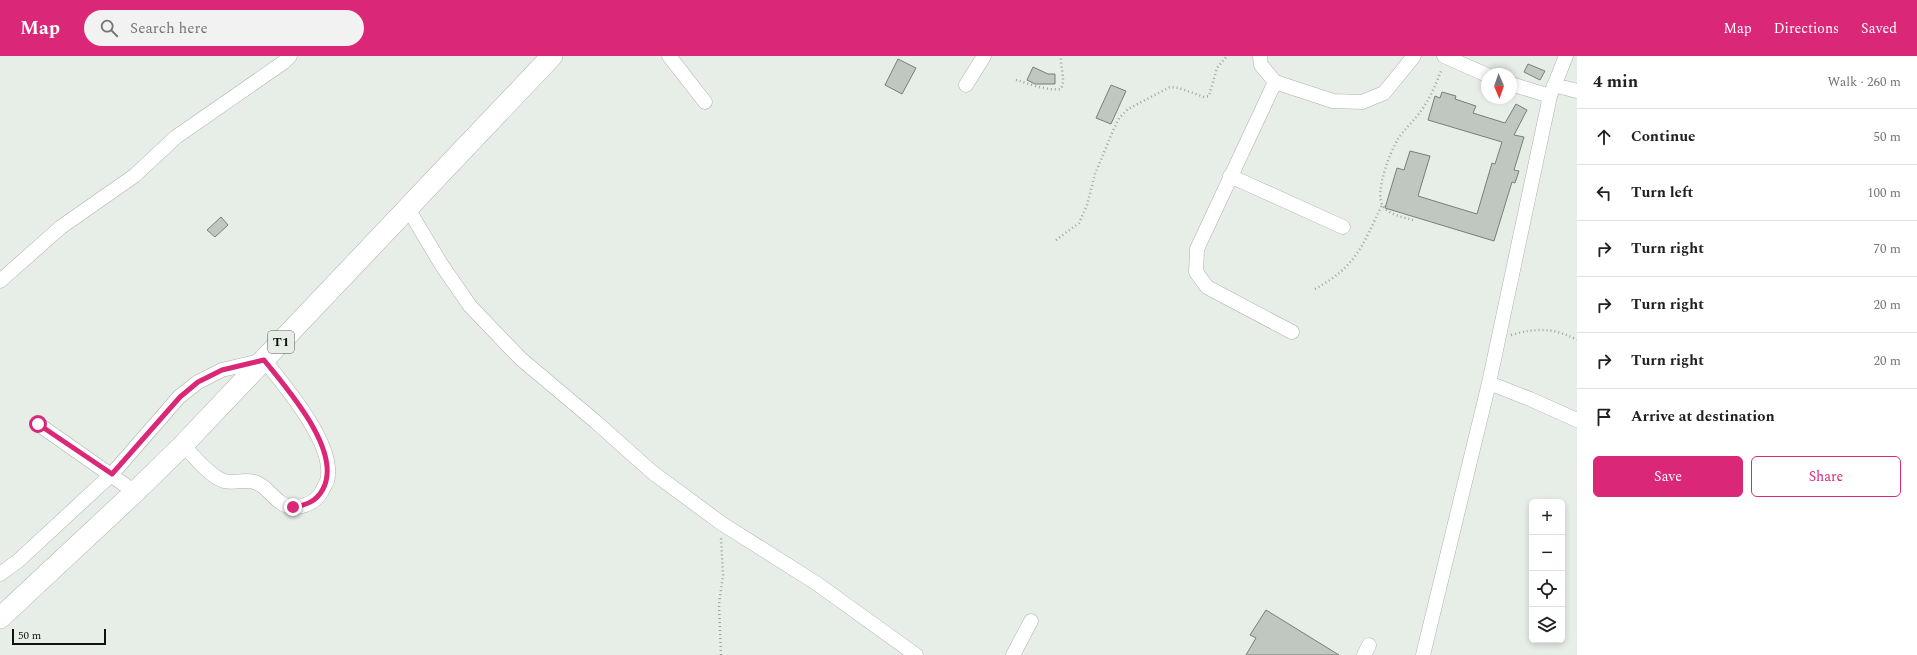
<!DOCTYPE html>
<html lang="en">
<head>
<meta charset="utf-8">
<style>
	:root { --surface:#fff; --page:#f2f2f2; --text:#202124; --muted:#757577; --line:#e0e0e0; --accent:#db2777 }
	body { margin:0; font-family:Spectral,serif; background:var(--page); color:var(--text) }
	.controls { position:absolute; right:12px; bottom:12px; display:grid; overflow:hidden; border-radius:6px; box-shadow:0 2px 6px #0003 }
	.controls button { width:36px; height:36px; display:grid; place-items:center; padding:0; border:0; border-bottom:1px solid var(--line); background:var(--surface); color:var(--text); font:20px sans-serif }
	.compass { position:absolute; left:1481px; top:12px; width:36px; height:36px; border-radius:50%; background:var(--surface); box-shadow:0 2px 6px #0003; rotate:178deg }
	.scale { position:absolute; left:12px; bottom:10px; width:94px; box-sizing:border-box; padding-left:4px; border:2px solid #0f110f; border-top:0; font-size:11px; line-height:14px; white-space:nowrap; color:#0f110f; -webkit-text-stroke:3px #e7ede7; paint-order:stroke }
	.stop { position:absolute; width:12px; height:12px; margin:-9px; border:3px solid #db2777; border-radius:50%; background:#fff }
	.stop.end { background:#db2777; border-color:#fff; box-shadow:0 1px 4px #0008 }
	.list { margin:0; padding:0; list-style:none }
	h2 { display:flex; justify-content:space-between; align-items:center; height:52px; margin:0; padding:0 16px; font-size:17px }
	h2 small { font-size:13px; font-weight:400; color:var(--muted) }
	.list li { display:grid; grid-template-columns:26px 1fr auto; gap:12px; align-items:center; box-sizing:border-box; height:56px; padding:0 16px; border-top:1px solid var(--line) }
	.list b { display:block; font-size:15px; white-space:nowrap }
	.list em { font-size:13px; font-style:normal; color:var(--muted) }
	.actions { display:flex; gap:8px; padding:12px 16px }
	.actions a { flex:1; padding:9px 0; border:1px solid var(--accent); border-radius:6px; text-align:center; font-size:14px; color:var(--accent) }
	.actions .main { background:var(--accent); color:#fff }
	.icon { flex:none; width:22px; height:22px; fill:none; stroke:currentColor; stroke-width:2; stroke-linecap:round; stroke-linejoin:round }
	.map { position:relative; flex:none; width:1577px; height:599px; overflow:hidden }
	header { display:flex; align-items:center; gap:24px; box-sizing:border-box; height:56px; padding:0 20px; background:var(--accent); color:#fff }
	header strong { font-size:19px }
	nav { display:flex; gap:22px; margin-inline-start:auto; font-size:14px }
	.search { width:280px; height:36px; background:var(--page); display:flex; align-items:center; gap:10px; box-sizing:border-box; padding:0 14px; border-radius:22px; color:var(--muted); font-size:15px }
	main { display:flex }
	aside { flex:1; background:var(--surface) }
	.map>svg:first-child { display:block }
</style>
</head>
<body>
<header>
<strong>Map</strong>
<div class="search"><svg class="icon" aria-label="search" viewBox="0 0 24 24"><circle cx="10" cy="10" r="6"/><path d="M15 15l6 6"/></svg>Search here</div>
<nav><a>Map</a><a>Directions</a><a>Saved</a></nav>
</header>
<main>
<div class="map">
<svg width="1577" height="599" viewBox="0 0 1577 599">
	<rect width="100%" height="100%" fill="#e7ede7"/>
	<path fill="#c0c6c0" stroke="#797e78" d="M898,3L916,12L902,38L885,29Z
		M1528,8L1545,15L1540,24L1524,16Z
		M1033,11L1048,18H1055V28H1035L1027,24Z
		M1111,29L1126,35L1111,68L1096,62Z
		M1442,36L1456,40L1455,43L1476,50L1473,57L1505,67L1516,48L1527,54L1514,79L1524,81L1514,114L1519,115L1515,127L1512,126L1494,185L1385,152L1397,112L1404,114L1410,95L1430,100L1418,140L1477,158L1492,107L1495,108L1502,86L1428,64L1435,40L1440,42Z
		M221,161L228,169L215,181L207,174Z
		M1266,554L1339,599H1246L1256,582L1250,579Z"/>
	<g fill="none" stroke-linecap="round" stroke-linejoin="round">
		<g stroke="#acb2ac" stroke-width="15">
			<path id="minor" d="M669,0L705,46
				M1260,0L1261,9L1275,26L1333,45L1362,46L1384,37L1414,0
				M1444,0L1487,19
				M1275,26L1197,193L1196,216L1207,231L1292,276
				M1511,28L1550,40
				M966,29L984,0
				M1554,29L1577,35
				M1230,120L1343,171
				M407,151L441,208L470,250L521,303L596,366L652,416L721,467L816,527L916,599
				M0,225L61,171L134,120L176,81L284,6L290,0
				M1489,327L1530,343L1577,364
				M38,368L135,436
				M0,518L18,505L112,418L179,341L198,326L222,314L264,304C284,329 337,390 327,425C326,428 323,432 322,435C317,445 305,451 294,451C277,451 270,432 257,427C246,422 235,428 224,425C210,421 193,399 183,389
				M1013,599L1031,565
				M1364,599L1369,589
				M1423,599L1489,327L1550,40L1566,0"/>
		</g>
		<g stroke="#acb2ac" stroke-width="22">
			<path id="highway" d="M0,562L135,436L183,389L552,0"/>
		</g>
		<path stroke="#9fa49f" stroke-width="2.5" stroke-dasharray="1 3" stroke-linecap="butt" d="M1016,24C1030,28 1046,35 1061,33C1066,23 1060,11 1061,0
			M1413,164C1403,161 1389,159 1383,150C1374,137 1390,96 1398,83C1406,71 1417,62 1425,49C1432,38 1437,25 1442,13
			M1056,184L1079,167L1087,149L1095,118L1113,75L1119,62L1128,53L1170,31L1179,32L1204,41L1209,40L1217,12L1227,0
			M1315,233C1357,210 1362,190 1382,149
			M1511,279C1536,272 1553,271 1577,284
			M721,599L719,548L723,519L721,482"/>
		<use href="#minor" stroke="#fff" stroke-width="14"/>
		<use href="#highway" stroke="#fff" stroke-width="21"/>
	</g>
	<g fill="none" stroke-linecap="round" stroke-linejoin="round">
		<path stroke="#db2777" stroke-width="5" d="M38,368L112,418L180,341L198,326L222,314L264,304C287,333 343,395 323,433C316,446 306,449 293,451"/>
	</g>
	<g text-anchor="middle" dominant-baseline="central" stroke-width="3" stroke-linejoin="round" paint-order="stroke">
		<rect fill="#e7ede7" stroke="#505350" stroke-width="1" x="268" y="275" width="26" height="22" rx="3"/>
		<g font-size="13" font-weight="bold" fill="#0f110f">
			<text x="281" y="286">T1</text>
		</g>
	</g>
</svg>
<div class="controls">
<button>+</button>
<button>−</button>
<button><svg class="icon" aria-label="locate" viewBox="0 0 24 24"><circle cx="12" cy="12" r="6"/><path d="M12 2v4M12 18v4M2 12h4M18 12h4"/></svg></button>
<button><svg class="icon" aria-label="layers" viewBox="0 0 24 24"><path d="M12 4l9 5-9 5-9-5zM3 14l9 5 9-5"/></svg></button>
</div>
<svg class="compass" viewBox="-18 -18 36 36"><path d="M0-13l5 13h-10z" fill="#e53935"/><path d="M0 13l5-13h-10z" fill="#757577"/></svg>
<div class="scale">50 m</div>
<div class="stop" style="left:38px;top:368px"></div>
<div class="stop end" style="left:293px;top:451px"></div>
</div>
<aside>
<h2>4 min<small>Walk · 260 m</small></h2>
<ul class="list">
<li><svg class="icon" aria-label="ahead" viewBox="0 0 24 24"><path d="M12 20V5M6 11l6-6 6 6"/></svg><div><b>Continue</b></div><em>50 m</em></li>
<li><svg class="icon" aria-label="left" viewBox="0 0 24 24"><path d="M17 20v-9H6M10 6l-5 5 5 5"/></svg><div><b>Turn left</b></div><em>100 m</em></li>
<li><svg class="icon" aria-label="right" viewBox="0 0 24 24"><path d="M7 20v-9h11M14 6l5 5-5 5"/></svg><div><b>Turn right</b></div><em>70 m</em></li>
<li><svg class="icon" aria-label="right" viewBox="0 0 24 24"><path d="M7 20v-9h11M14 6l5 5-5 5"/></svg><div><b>Turn right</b></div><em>20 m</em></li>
<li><svg class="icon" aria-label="right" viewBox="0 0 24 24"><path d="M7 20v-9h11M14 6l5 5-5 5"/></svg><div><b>Turn right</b></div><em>20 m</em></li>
<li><svg class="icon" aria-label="arrive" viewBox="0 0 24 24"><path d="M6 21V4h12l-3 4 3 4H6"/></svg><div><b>Arrive at destination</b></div></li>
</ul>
<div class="actions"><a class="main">Save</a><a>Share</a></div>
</aside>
</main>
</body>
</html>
